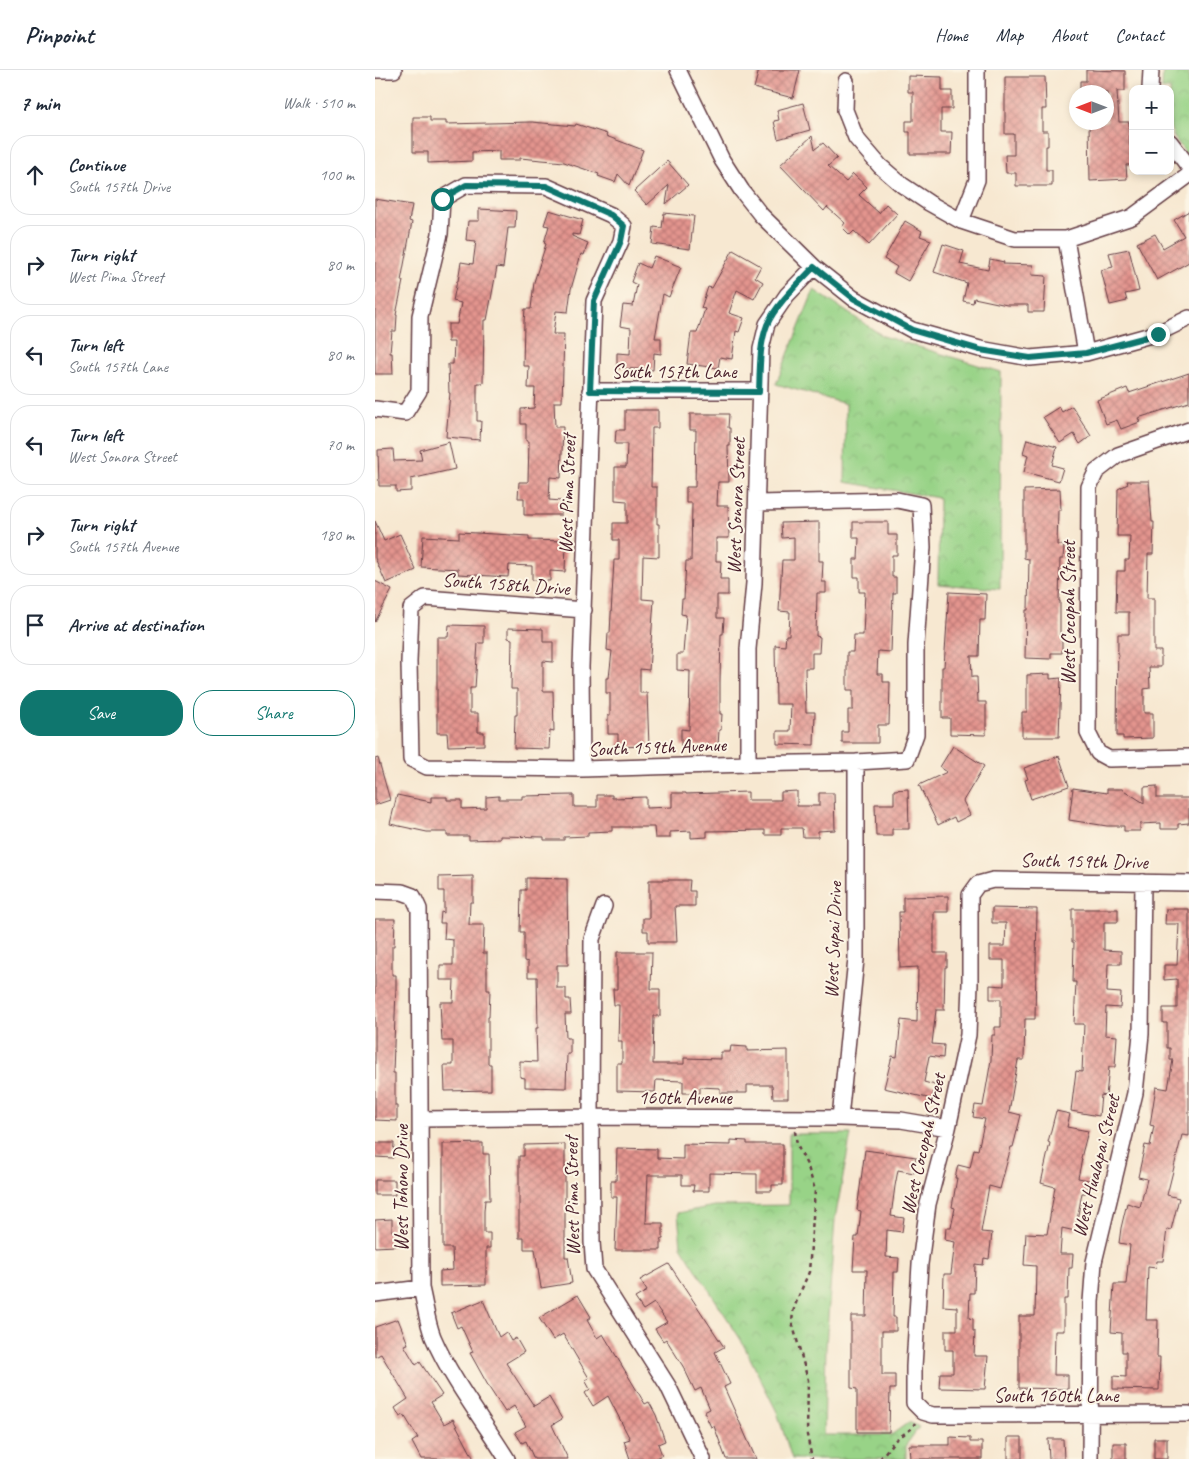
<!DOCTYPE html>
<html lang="en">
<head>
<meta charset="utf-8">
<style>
	:root { --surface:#fff; --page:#f6f6f7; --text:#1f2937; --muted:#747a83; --line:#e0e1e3; --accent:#0f766e }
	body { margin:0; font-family:Caveat,sans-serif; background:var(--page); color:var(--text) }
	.controls { position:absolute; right:15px; top:15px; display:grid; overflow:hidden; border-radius:10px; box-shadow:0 2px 8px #0003 }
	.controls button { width:45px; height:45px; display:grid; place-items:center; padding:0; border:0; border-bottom:1px solid var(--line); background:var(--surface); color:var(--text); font:25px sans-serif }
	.compass { position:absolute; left:694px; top:15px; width:45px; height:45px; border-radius:50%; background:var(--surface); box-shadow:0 2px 8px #0003; rotate:270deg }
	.stop { position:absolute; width:15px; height:15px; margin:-11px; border:4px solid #0f766e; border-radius:50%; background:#fff }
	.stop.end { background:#0f766e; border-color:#fff; box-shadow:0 1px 5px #0008 }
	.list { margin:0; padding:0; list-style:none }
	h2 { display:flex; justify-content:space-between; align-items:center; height:65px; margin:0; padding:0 20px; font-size:21px }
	h2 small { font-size:16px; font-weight:400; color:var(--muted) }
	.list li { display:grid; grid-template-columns:32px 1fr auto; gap:15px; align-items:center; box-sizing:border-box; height:80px; margin:0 10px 10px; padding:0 10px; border:1px solid var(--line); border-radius:20px }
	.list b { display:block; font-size:19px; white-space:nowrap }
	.list p { margin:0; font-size:16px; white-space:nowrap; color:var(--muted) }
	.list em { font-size:16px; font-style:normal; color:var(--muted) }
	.actions { display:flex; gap:10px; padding:15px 20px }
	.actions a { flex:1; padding:11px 0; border:1px solid var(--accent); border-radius:20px; text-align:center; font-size:18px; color:var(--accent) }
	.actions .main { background:var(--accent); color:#fff }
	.icon { flex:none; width:28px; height:28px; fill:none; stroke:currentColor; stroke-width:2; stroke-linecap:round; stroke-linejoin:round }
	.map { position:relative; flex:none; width:814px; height:1389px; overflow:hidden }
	header { display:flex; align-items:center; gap:30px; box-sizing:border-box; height:70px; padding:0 25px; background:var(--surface); border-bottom:1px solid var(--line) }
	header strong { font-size:24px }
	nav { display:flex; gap:28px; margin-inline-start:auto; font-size:18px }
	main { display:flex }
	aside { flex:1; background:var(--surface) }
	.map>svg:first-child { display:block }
</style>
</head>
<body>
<header>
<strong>Pinpoint</strong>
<nav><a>Home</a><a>Map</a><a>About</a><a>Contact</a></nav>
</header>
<main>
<aside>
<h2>7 min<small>Walk · 510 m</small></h2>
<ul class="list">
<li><svg class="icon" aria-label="ahead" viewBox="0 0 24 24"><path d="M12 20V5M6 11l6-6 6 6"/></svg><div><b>Continue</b><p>South 157th Drive</p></div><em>100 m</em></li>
<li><svg class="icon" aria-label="right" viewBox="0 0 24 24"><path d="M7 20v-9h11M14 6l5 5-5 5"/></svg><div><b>Turn right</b><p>West Pima Street</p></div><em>80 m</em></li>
<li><svg class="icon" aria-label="left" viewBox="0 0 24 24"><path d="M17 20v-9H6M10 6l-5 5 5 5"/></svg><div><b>Turn left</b><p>South 157th Lane</p></div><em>80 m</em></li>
<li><svg class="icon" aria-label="left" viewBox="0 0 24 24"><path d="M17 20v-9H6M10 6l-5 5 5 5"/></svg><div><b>Turn left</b><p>West Sonora Street</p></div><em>70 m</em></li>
<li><svg class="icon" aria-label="right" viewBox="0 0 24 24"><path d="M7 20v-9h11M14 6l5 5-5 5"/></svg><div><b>Turn right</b><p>South 157th Avenue</p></div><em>180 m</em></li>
<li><svg class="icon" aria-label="arrive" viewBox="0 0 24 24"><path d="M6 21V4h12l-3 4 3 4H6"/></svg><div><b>Arrive at destination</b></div></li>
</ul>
<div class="actions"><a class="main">Save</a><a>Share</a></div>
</aside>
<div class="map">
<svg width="814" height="1389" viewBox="0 0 814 1389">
	<defs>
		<pattern id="park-crowns" width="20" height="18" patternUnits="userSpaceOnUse" patternTransform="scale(1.25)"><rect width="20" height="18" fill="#98d387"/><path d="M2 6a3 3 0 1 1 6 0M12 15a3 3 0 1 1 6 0" fill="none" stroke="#84b575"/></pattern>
		<pattern id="building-cross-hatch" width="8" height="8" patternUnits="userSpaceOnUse" patternTransform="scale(1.25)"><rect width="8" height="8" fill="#e3948e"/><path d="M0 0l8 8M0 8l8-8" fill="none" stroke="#ba7874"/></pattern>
	</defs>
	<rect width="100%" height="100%" fill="#fcf5e5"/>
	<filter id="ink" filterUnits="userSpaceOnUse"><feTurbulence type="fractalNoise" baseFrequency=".02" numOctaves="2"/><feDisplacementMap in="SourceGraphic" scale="10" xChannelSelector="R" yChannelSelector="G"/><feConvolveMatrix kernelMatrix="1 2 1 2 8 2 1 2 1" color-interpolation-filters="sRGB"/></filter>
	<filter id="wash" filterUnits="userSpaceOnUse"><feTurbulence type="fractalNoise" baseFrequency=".0096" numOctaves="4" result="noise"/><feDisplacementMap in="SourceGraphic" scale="20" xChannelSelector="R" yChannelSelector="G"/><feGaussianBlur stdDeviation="1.12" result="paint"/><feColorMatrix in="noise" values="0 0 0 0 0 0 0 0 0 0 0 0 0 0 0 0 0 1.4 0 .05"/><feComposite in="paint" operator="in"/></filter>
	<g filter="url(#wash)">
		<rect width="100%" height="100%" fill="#f7e8d1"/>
		<path fill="url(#park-crowns)" stroke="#717959" d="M788,0H814V88L799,67L795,57V19H787Z
			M439,220L508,266L626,302L625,519L563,514L564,428L470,412L471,334L401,314Z
			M414,1064H476L460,1149L451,1276L449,1365H516L534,1352L544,1357L531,1375V1389H417L402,1342L366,1270L306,1176L303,1143L340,1136L414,1135Z"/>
		<g id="blocks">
			<path fill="url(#building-cross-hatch)" d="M384,0H425L418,28L379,18Z
				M711,0L750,1V21H742L744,52H754L755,76H758V95H751L752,109L715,111L714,52H732V22H705V11H711Z
				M533,6L567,7V21H577V39H566V62H577L576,84H535V62H531V51H538V22H533Z
				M630,7H670L671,39H667V61H673V76H671V100H677V116H641V103H631L630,85H639V64H630Z
				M428,33L435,60L403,69L399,51L404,50L402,40Z
				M38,47H55V51H71V54L157,52L200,56L201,54L232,64L231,66L268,80L254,116L243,104L240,112L223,106L224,104L189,92L145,88V90H124V81L97,82V91L53,93V82H38Z
				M437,66L440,79L448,73L462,88L453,96L471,112L478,104L492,117L484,125L504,143L511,134L522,144L494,175L479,161L475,165L467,157L470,153L452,137L449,141L405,95Z
				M292,91L313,115L291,134L294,115L272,135L259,121Z
				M0,129L37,135L34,151L37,152L26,211H28L21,245H22L21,261H17L15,283H17L18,304H0Z
				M104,139L141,141L140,158H133L128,198L122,197L112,250H109L108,313H102V351H106L105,370L71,367L75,323H74L73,294H78L79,272H73V254H82L86,233L78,231L82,211H83L86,192L98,194L101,171L91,170L93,151H104Z
				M174,140L208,150L204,165L197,164V166L213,173L209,185L206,184L196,219L193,242L181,241L178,264H189L187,332H179L180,357H188L186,408L175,407L174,430L186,431V445H149V428H143L144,412H153L154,371H151V354H146V339L159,338L160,318H153L154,296H148L149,252L150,239H156L159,212L171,174L169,173L174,156L169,155Z
				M814,141V192L782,210L762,173L780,164L788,178L809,166L799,150Z
				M289,143L319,146L315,179L277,174L279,157L287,158Z
				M530,151L547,161L545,166L556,170L533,211L519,203L522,197L509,189Z
				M568,174L589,181L585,194L613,200L615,189L629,192L628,194L658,195L657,205L671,206L669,242H653V235H632L599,228L598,233L588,231L592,213L559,202Z
				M754,179L764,221L750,224L752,231L735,235L726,200L738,197L734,183Z
				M358,180L386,196L380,207L388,212L379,229L362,220L354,243L369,248L364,262L361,261L357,289L345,287L343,298L312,294L316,263H322L330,239L326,238L333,217L337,218Z
				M279,186L306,197L294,227L288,224L280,268H286V284L279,283L278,300L242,298V283L255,284L256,258L245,256L248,235L258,236L262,215L256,212L263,193L274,198Z
				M814,303V332L763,348L765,352L746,359L742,350L731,354L722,330L752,318L754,323Z
				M697,336L716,366L705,374L699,364L685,373L668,347L684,337L687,342Z
				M250,340H283V358H277L276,417H282V454H284V487L268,486L267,529L279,530L274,600L265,599V623H272L274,676L243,677V664H233V645H235V623H231V608H234L237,581L232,580L233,563H235L239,490H244V470H238V453H252V431L240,430V397H251L252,374H240L241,360H250Z
				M315,344H354L353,358H355V376H353L354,412H343L342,436H353L354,468H341V491H346L345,509H353V525H342V548H349L348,564H346L345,611V644H347L346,660H344L343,676H306V659L314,660L315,601L302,600V584H308L311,545L306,544L307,529H309L311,491H316L317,433H311V417H320L321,360H315Z
				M652,369L682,377L677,395L688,398L684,411L649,402L653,385L648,383Z
				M74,372L80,399L36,409V421L21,422V416H4L3,380L18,379L19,391L47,390L45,380Z
				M752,411H774L777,452H779L778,484H773L772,528H779V581H786V597H774L775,618L769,619V643H778V668L748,669V666H742L743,564H754V542H741L742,501H750V490H754L755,466H742L743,419L753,414Z
				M685,419L686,440H683L682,475H689L688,489H685L684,531H685V568H687V583H676V589L650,588L651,540H653L654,489L649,488V420Z
				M0,451L9,471L25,464L41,500L11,513L0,488Z
				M444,452V491H448L447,512H451V523H442L441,566L445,567L444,583H437V598H430L431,642H440L439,675L402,674V661H415L416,634H401L400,575L410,576L411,565H414L415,542L404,541L407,490H419V467L407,468L406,453Z
				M478,452H513V465H522V485H517V507H521V523H518L516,582L503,581L502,604H508V612H515L514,655H503V673H467V662H473V640H478V620H472V582H478L479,565H488L490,522H484V507H479V489H483L484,468H478Z
				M84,462L154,466V470L191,471L190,502L175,501V511L157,510V496L134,495L133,507L83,504V499L46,497L48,466L84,468Z
				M0,511L17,520L0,552Z
				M574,522L611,524L610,550H605L604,586H596L597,607H602L603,632H611V665L575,664V648H567V597H569Z
				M74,555L109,556V573H103L100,618H95V643H103V662H109V675L73,676L72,663H62V567H73Z
				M133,558L168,559V572H178V592L168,591V621H178L179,662L175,661L174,679L139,678L140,645H142V619H136L137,569L133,568Z
				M675,604V609L686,608L684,667H647V642H652V605Z
				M578,676L609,696L588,731L595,745L581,752L579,747L563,755L544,715L572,702L565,697Z
				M684,686L694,716L656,729L650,710L653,709L649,698Z
				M3,688L15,730L0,735V689Z
				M782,716V728H814V753L803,754V759H786V753L765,754V761H749V756H732L694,750L698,718L732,723V719H747L769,733V717Z
				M533,719L534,759H517V766H501L500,734H519V720Z
				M422,721V736H444V723H459L460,760L443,761V767H428L427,758H406V765H390V760L332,761V767L316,768V761L295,762V768H280L279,757H237V761L213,762V766L189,767V770H169V767L125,766V769L94,770V766H72V762H52L15,754L22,725L56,732V727H72V730H87V739L111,738V727L124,726V729H147V726L199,725V737H222V725H237V728L271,727V738L297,737V723H311V724L373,722V730H406V722Z
				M98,806V832H95L94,855H109L108,883H112V920H115L114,947H113V994H116V1020L70,1021L69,995H78V971H67L65,932H78L79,910H65V895H78V870L69,869L70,853H65L66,842L69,843V821H64V807Z
				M151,808L192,809L193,895H182V918H191V929H195L196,944H190L191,968H195V984H192L191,1018L150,1017V1008L145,1007V991L162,992L161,958H163L162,907H153V892L149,891V862H145L146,820H151Z
				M274,810H315L314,821H320V836H300L302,872H273V861H268V848H274Z
				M573,826V842H559V883H572V897H570L569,940H561L557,974L569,975L568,988L554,986L549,1012L560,1015L557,1029L509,1018L517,986L522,987L526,950L542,952L543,897L525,898L524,842H528V827Z
				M617,838L662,839L660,949H650L649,990H643L634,1042L646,1045L638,1077H636L625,1119L614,1116L606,1162L617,1163L614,1189L609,1188L608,1195L600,1194L599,1223H595L594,1248L598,1249V1261H600L599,1286H613L610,1319L564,1318L565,1303H578V1280H570V1260H582V1237L568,1236L569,1204H576L580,1172L570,1170L571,1158H576L580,1138L577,1137L582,1108H580L583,1095L595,1098L599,1079L603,1080L610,1049L598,1047L600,1035L608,1036L616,990L617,965H620V957H626V929H615V915L629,916V890H615V876H630L631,853H617Z
				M697,839H743V852H729V880L746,881V894H733L732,922L746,923L745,938L731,937L730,965L742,966L740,997H734L731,1026L726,1025L724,1046L696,1041L701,1001L707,1002L709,954H699L701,912H698L699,872H697Z
				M791,839H814V1066L807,1065L792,1125L804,1128L796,1160L792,1159L788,1191H782L781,1198L773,1197L771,1250H783L782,1287H785L784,1320L738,1319V1306L751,1307V1282H747V1263L736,1262L739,1214H751L755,1175L744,1173L746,1158L752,1133L765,1137L772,1109L763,1107L770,1075L775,1076L779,1056L775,1055L781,1017L793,1019L798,990H795V978H792V953H788V938H802V909L789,910V895H802L804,854H790Z
				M0,849H20L19,876H17V905H21V918L18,1003H20V1036H22V1051L0,1050Z
				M242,882H277L276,919H285V946H279L278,994H309V988L346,989V982H355L356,976L372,977V981L413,980V1028H398L397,1015H372V1023H345V1018L325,1017V1023H308V1011L281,1010L280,1022L242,1021V993H247V971H243L244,935H239L238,919H242Z
				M681,1041L695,1044L692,1057L713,1061L706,1088L707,1089L703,1108L714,1110L711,1123H707L700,1161L687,1158L685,1184H698L697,1198H694L693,1229H689V1261H680L679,1305H693V1319L644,1318V1246H660L661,1196L649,1195L651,1163L672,1164L680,1117L666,1113L675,1073L673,1072Z
				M356,1070L372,1071V1074H408V1115H397V1121H382V1104L334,1103V1121H318L319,1115H307V1105H273L271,1153H288V1169H286V1180H240L242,1127H236V1111H241L242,1078L282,1079V1088L308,1089V1074L356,1075Z
				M0,1073H19L18,1088L0,1087Z
				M108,1073V1084H114L115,1130H110L109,1141V1163H115V1178H111V1215L65,1216V1201L78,1200L77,1178H68V1074Z
				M190,1074V1187H193L197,1213L166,1218L160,1179H149V1168H144V1086H149V1075Z
				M490,1080L541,1087L539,1103L523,1100L520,1116L516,1146L529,1148L527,1162L512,1160L511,1187L524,1188L523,1202H519L518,1247H521V1261H507V1305H520V1319H515L514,1362H482V1319L476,1318V1246H491L492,1200H478L480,1167H483L486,1141L482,1140Z
				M0,1110H20V1125H0Z
				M17,1149V1161H21V1176L0,1177V1150Z
				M294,1194L349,1277L340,1282L355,1314L349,1317L381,1389H351L339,1356L336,1357L329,1342L335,1339L326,1318L320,1321L309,1298L291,1269L288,1271L280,1259L292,1252L279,1233L268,1240L260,1228L272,1221L265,1210Z
				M203,1225L216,1247L212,1250L222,1268L228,1264L270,1334L274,1332L281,1345L290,1371L283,1374L287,1385L278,1389H255L249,1371L255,1369L233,1326L218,1336L210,1323L215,1319L210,1310L214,1308L188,1264L178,1270L164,1248Z
				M108,1230L124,1267L131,1262L136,1271L141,1268L149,1282L131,1293L159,1336L174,1327L187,1349L177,1355L193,1389H159L151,1371L147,1373L140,1362L151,1356L139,1336L130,1342L115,1319L95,1283L98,1282L86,1256L82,1258L76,1243Z
				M23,1249L33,1274L29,1275L41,1295L45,1292L67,1325L56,1332L69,1354L78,1349L99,1389H46L37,1372L43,1368L29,1345L25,1347L20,1338L33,1329L6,1284L0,1287V1257Z
				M575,1367L595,1368V1372H607V1389H535L534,1375H575Z
				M633,1367H647V1389H633Z
				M779,1368H792V1389H779Z
				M673,1369H688L689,1389H674Z
				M738,1373H751V1389H738Z"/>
		</g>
	</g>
	<g filter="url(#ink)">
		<use href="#blocks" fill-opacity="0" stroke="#643d44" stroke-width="1"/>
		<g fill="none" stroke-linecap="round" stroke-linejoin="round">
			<g stroke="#643d44" stroke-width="18">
				<path id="minor" d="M0,0H19
					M303,0L347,90L367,121L386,145L439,197L478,228L537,260L605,279L655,288L711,283L783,263L814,248
					M471,11L470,40L481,68L505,96L527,115L554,133L586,151L640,169H691L757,147L814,105
					M775,19L776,0
					M795,72L814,97
					M586,151L602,110V0
					M691,169L711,283
					M215,321H384
					M0,339L30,343L44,321L45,246L65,164L67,129L91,115L171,116L236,145L249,156L246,171L219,231L206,597L207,699
					M814,360L743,385L721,402L714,417L713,663L723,683L734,689L814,687
					M209,540L50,528L36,539L34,592L36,689L52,697L207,699L373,694L481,692L532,689L541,664V575L548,477L546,435L522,430L382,433
					M373,694V579L379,513L386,279L392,254L412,225L439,197
					M814,813L618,810L603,814L595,825V914L593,965L573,1058L553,1134L545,1194L539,1297V1333L548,1342L558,1345L814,1344
					M0,821L27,822L38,826L44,839L46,1218C50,1234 52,1252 58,1267C76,1309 108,1350 132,1389
					M229,836L217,869L216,1047L217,1172L219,1199L293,1316L328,1389
					M465,1048L481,889V692
					M46,1049L216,1047L465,1048L526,1050L573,1058
					M0,1224L46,1218
					M715,1389L716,1232L719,1192L760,1023L766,964L768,812"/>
			</g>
			<path stroke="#643d44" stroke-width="2.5" stroke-dasharray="4 4" stroke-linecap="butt" d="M420,1061L422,1075L433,1097L440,1120L434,1202L422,1230L418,1242L417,1252L433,1310L432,1365L437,1389
				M505,1389L519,1371L536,1359L540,1353"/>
			<use href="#minor" stroke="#fff" stroke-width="15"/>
		</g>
	</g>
	<g fill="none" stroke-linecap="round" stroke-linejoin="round" filter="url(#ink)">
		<path stroke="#0f766e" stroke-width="6" d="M67,129L91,115L171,116L236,145L249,156L246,171L219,231L215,321L384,322C385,300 384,276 392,255C401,234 424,213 439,197L478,228L537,260L605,280L655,288L711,283L783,264"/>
	</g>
	<g text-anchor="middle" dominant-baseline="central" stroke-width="4" stroke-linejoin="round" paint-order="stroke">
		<g font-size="20" fill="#4a1f2b" stroke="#fcf5e5">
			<text x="299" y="301">South 157th Lane</text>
			<text transform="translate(192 424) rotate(-88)">West Pima Street</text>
			<text transform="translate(361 436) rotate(-88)">West Sonora Street</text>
			<text transform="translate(131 514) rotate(4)">South 158th Drive</text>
			<text transform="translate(693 543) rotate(-90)">West Cocopah Street</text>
			<text transform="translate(282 677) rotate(-2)">South 159th Avenue</text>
			<text transform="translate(709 791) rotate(1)">South 159th Drive</text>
			<text transform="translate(458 870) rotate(-88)">West Supai Drive</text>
			<text x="310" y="1027">160th Avenue</text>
			<text transform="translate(548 1074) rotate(-77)">West Cocopah Street</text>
			<text transform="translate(721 1096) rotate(-76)">West Hualapai Street</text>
			<text transform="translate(26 1118) rotate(-90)">West Tohono Drive</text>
			<text transform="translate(197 1126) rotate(-91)">West Pima Street</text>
			<text x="681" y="1325">South 160th Lane</text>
		</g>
	</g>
</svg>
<div class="controls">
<button>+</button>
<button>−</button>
</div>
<svg class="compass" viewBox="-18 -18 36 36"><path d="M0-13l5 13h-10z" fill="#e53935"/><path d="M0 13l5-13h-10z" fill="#747a83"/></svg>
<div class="stop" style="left:67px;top:129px"></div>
<div class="stop end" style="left:783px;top:264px"></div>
</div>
</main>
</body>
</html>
